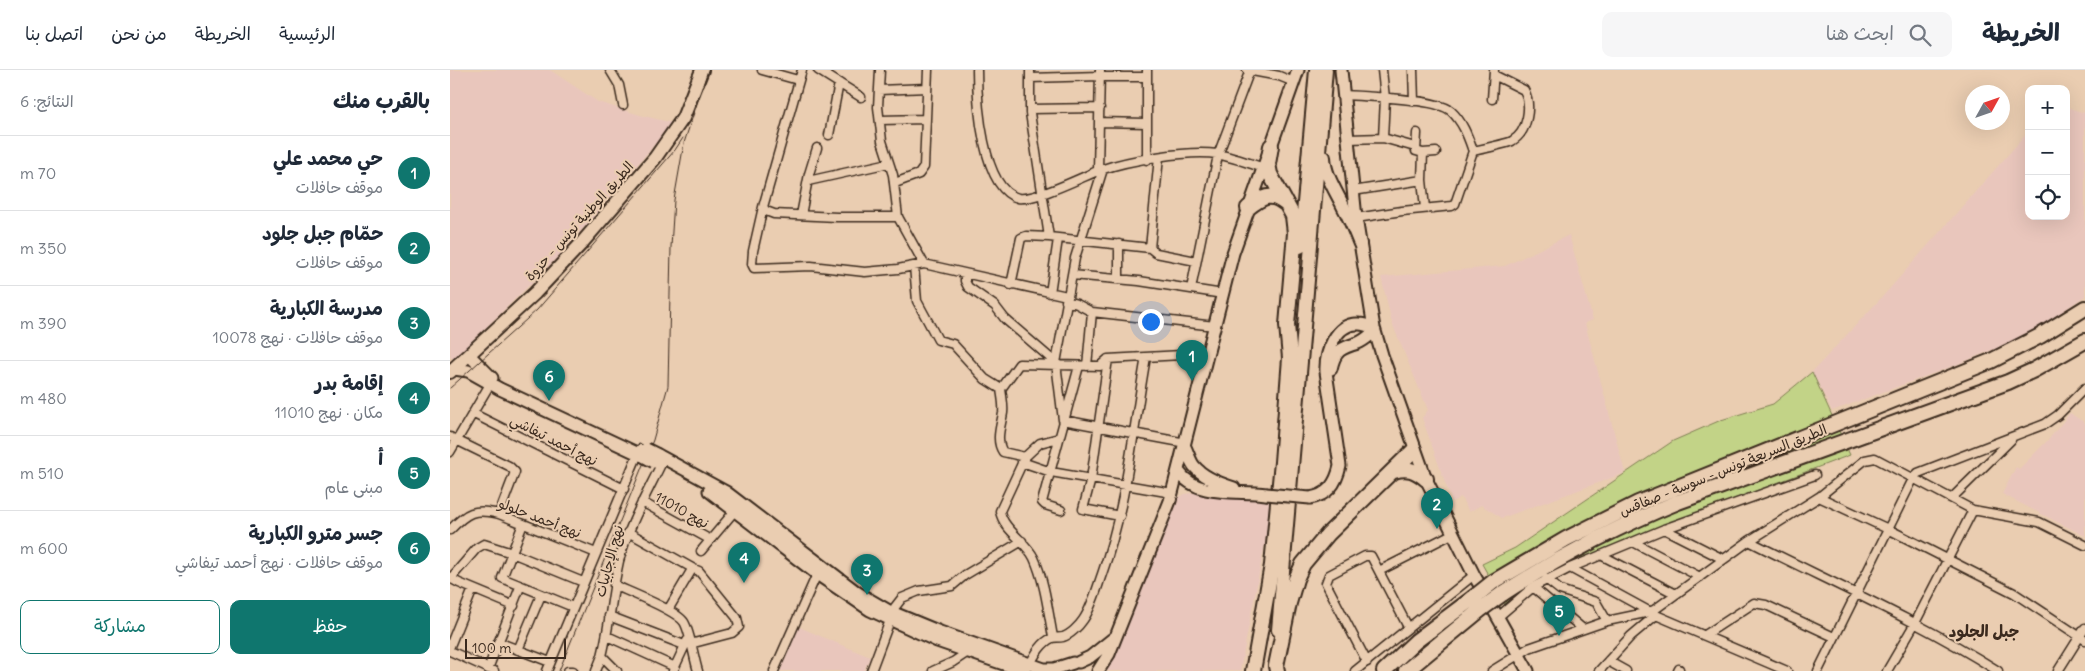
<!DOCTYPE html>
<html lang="ar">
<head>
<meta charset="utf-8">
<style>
	:root { --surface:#fff; --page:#f6f6f7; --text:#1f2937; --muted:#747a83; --line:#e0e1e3; --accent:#0f766e }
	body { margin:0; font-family:Delius,"Playpen Sans Arabic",sans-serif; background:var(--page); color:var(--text); direction:rtl }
	.controls { position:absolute; right:15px; top:15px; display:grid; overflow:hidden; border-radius:10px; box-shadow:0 5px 20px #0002 }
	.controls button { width:45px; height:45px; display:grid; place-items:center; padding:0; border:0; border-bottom:1px solid var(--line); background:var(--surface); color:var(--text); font:25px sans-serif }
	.compass { position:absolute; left:1515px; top:15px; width:45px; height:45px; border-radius:50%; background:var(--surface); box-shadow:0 5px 20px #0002; rotate:50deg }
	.scale { position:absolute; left:15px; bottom:12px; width:101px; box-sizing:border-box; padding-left:5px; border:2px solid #3b2a1e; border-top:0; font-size:14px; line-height:18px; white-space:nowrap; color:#3b2a1e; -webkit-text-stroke:4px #eacdb1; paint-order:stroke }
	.you { position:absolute; left:700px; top:251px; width:18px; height:18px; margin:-12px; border:4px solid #fff; border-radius:50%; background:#1a73e8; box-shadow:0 0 0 8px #1a73e833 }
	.badge { display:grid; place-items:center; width:32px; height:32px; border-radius:50%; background:var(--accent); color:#fff; font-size:16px; font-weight:700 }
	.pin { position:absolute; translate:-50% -41px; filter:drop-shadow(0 1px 2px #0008) }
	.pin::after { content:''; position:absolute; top:26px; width:18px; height:15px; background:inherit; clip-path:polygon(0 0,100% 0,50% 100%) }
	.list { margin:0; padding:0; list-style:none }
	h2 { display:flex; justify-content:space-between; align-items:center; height:65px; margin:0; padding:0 20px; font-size:21px }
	h2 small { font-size:16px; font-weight:400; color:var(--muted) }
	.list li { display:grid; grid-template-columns:32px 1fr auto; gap:15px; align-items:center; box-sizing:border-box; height:75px; padding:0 20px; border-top:1px solid var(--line) }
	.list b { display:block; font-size:19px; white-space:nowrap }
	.list p { margin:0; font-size:16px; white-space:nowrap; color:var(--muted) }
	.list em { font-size:16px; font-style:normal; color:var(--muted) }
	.actions { display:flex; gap:10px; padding:15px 20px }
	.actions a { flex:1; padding:11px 0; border:1px solid var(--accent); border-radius:10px; text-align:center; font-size:18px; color:var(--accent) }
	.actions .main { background:var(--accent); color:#fff }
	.icon { flex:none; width:28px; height:28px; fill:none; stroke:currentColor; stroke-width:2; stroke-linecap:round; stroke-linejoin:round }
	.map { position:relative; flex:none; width:1635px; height:601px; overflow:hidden; direction:ltr }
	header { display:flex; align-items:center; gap:30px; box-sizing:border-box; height:70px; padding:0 25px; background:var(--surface); border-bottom:1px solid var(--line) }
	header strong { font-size:24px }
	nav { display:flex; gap:28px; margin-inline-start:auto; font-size:18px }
	.search { width:350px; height:45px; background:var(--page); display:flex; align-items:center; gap:12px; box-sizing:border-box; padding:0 18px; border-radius:10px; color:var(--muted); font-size:19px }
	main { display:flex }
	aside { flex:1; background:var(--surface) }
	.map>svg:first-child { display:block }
</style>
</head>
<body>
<header>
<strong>الخريطة</strong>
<div class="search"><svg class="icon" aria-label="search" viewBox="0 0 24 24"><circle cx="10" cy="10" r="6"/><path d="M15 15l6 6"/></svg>ابحث هنا</div>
<nav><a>الرئيسية</a><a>الخريطة</a><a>من نحن</a><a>اتصل بنا</a></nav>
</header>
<main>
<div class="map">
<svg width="1635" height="601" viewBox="0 0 1635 601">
	<rect width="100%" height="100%" fill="#eacdb1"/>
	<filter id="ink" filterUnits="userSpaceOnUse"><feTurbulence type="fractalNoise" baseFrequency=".02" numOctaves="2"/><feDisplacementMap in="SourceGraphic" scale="10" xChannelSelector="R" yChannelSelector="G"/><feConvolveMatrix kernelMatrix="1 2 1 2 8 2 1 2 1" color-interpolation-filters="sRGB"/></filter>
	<g filter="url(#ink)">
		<path fill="#e9c6bc" d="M0,0H100L148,32L190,45L223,53L113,182L4,289L0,287Z
			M1616,37L1635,43V226L1599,251L1559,273L1506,295L1382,341L1362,302L1434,225L1579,61V146H1616Z
			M1119,165L1143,250L1135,253L1175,403L1052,448L1031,435L1019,442L1011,427L1002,432L972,348L978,340L942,253L931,207L1055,196Z
			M1620,343L1635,353V466L1552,424L1566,397L1569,399L1599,369Z
			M749,422L785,425L820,432L816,468L790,601H655L665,584L724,430L735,424Z
			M349,557L420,587L414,601H330Z"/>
		<path fill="#c2d387" stroke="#7e7e52" d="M1362,302L1400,385L1151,480C1115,497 1088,513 1058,540L1032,494L1065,478L1223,371L1271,350L1323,334Z"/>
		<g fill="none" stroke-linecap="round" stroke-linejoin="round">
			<g stroke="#3b2a1e" stroke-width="11">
				<path id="street" d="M160,0L169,15L173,35
					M312,0L348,10
					M352,0L313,137L316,141L324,144L387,147H448
					M368,0L411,27
					M430,0L428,37L432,71L443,105L448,147L474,194
					M527,0C527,30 532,119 568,128C585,131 632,107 650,100C679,90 737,80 767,84C782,87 799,93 814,98
					M580,0V43L599,167L700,178
					M697,0V90
					M797,0L829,6L844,12
					M932,0L935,28L933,68
					M963,0L964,31
					M650,7H696
					M580,8L650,6
					M429,20L477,18
					M894,25C914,26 989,29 1001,41C1013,52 1018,67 1023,81
					M1042,29L1044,0
					M580,39L650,38
					M430,50L476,49
					M649,52L696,53
					M967,63L966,81L973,83L986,82
					M379,65L389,13
					M898,69L933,68L965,77
					M973,83L972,110L975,138
					M709,87L700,178L706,183L746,191
					M653,99L625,188L606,293L613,350L736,373
					M648,101L650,0
					M358,111L439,93
					M445,113L469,104L474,97L478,0
					M903,121L972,110
					M313,137L303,181L302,194L304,198L361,196L415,202L448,199L474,194L617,226
					M351,145L359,104L367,78
					M906,148L952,141L1002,136L1005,134L1023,81C1032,79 1056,74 1062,71C1078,62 1082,35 1074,20L1044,5
					M669,174V209
					M464,196L467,231L488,270L503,274L535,309L551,319
					M515,204V211L518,217L545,236L555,249L606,293
					M622,205L689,211L741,219L768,85L800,0
					M561,215L571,168L576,166L599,167
					M741,219L773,224
					M600,223L608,169
					M616,231L627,234L642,242L765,256
					M658,289L641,409L633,439L670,446
					M637,296L642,242
					M24,344L174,419
					M0,367L59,396L65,402L49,444
					M0,382L40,314
					M575,387L553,382C545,370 551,356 553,343C554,335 552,327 551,319L569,294L650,296L658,289L732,285L757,286
					M572,392L601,402L722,423
					M1369,427L1415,390L1425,388L1523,440L1589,452L1635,475
					M1502,428L1561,370
					M192,432L259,469
					M611,440L595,435L592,432L629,296
					M73,454L52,508L123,537
					M1214,459L1273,489
					M0,460C17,442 24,438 49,444L146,483
					M178,462L244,499
					M1299,471L1369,427L1438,459L1564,523L1635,570
					M1183,472L1250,507
					M251,481L288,437
					M1151,485L1226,524
					M1120,498L1214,459L1365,405
					M929,501L1002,464
					M0,508L9,513L64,536
					M1,508L27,478L34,474L62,483L133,512
					M1096,509L1110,520L1146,532L1157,551
					M164,515C179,522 226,540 234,552C240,561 244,589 248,601
					M1083,517L1133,559
					M218,540L241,501L244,499L249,501L287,548L289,557L282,563L240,574
					M159,546L234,575
					M1048,547L1083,517L1120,498L1206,545L1337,601
					M1255,565L1304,533L1316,535L1384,567
					M157,566L225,597
					M603,567C598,541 595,512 584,488C576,471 553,460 550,441L575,387L590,373L609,368
					M48,572L100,592
					M0,576L23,519
					M68,580L91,525
					M0,581L44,601
					M1158,591L1176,601
					M917,592L878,517L876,513L879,505L915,486H921L958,557
					M580,594C585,585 591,573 602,568C605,567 609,568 613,567C620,565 629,556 633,550C642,537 647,518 652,504C677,434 683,360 696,287
					M38,599L70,517
					M97,601L190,379
					M118,601H123
					M146,601L152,586
					M167,601L152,586C160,554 162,522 169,491C179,454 198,422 214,388
					M223,601L237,571
					M324,601L367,504
					M421,601L445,537L452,528L469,521L502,516L515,505L572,471
					M483,601L503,592L518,582
					M905,601L1024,505
					M1042,601L1079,578L1157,551L1195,543L1204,540L1299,471C1382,513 1469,551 1548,601
					M1149,601L1181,566L1206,545
					M1228,601L1229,599
					M1368,601L1464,407L1468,403L1595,354L1608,345L1635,318
					M1437,601L1465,553L1523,440
					M1608,601L1635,558"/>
			</g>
			<g stroke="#3b2a1e" stroke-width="15">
				<path id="secondary" d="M891,0L906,148L924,258L932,285L976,409L1024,505L1078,601
					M19,285L42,308
					M4,299L18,301L50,319L193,386
					M881,299C885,280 891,278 908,273C914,271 920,265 925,261
					M735,377C738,383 740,391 744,396C753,407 771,414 784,418
					M208,385L276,422L408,523L439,541L490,562L594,599H604L623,593
					M729,402C747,428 788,420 816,424
					M259,421L367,504L420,540L487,571L574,601
					M860,428C878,425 886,414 890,396L876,302C875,284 885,252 909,254C914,254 919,256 924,258
					M629,592L640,587L665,567
					M648,601L659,584L720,431L783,183L848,0"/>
			</g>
			<g stroke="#3b2a1e" stroke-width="16">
				<path id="primary" d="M874,87C875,106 886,121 894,138C900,149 905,162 910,174
					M850,177L866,0
					M0,302L85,223L130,175L205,88L233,48L252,0
					M828,560L876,0"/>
			</g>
			<g stroke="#3b2a1e" stroke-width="18">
				<path id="highway" d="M798,138C812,127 821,121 836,134
					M944,401C958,397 965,400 976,409
					M1043,512L1116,469L1188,433L1541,291L1590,266L1635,238
					M1052,524C1108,488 1166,457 1228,432L1558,312L1584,300L1635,271
					M803,601L822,495L832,392L840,288L837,255L845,163L843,146L820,104L818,94L821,76
					M827,601L826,596L839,533L846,509L853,494L878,464L964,380
					M934,601L966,571L1023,528
					M956,601L1030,540"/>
			</g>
			<use href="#street" stroke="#eacdb1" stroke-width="8"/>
			<use href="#secondary" stroke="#eacdb1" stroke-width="11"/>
			<use href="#primary" stroke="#eacdb1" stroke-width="12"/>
			<use href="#highway" stroke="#eacdb1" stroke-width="14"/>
			<path stroke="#3b2a1e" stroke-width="1" d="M0,318L87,240L225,80L233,68
				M109,601L203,370L218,316L221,177L224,130L234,73L258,0"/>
			<g stroke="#3b2a1e" stroke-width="15" stroke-linecap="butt">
				<path id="secondary-bridge" d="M196,379L208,385
					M193,386L204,392
					M816,424L860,428"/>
			</g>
			<g stroke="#3b2a1e" stroke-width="18" stroke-linecap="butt">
				<path id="highway-bridge" d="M1023,528L1043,512
					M1030,540L1052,524"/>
			</g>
			<use href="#secondary-bridge" stroke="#eacdb1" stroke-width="11"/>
			<use href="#highway-bridge" stroke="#eacdb1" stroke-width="14"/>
		</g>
	</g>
	<g text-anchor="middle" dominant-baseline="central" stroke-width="4" stroke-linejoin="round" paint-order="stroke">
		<g font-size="14" fill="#3b2a1e" stroke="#eacdb1">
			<text transform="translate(129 151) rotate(-48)">الطريق الوطنية تونس - حزوة</text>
			<text transform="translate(104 370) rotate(27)">نهج أحمد تيفاشي</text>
			<text transform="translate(1273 400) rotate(-22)">الطريق السريعة تونس - سوسة - صفاقس</text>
			<text transform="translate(232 440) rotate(29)">نهج 11010</text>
			<text transform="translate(90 448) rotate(21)">نهج أحمد حلولو</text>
			<text transform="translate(159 491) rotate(-75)">نهج الإجابيات</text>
		</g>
		<g font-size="16" font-weight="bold" fill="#3b2a1e" stroke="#eacdb1">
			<text x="1534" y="561">جبل الجلود</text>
		</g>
	</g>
</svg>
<div class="controls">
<button>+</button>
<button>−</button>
<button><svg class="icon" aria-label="locate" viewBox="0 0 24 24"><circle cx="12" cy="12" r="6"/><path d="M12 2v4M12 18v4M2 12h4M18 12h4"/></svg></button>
</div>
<svg class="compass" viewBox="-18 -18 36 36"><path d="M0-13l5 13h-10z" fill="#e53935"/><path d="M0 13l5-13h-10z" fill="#747a83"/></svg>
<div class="scale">100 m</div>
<div class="you"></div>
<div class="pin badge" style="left:742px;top:311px">1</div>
<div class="pin badge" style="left:987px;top:459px">2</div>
<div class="pin badge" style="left:417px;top:525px">3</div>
<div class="pin badge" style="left:294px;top:513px">4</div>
<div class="pin badge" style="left:1109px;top:566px">5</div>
<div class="pin badge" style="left:99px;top:331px">6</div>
</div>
<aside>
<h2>بالقرب منك<small>النتائج: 6</small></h2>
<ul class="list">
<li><span class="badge">1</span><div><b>حي محمد علي</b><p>موقف حافلات</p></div><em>70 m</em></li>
<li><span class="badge">2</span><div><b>حمّام جبل جلود</b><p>موقف حافلات</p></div><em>350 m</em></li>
<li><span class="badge">3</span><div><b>مدرسة الكبارية</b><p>موقف حافلات · نهج 10078</p></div><em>390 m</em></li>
<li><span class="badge">4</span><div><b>إقامة بدر</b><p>مكان · نهج 11010</p></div><em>480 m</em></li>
<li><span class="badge">5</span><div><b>أ</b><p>مبنى عام</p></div><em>510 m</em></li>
<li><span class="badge">6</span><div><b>جسر مترو الكبارية</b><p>موقف حافلات · نهج أحمد تيفاشي</p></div><em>600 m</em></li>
</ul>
<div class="actions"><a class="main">حفظ</a><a>مشاركة</a></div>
</aside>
</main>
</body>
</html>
